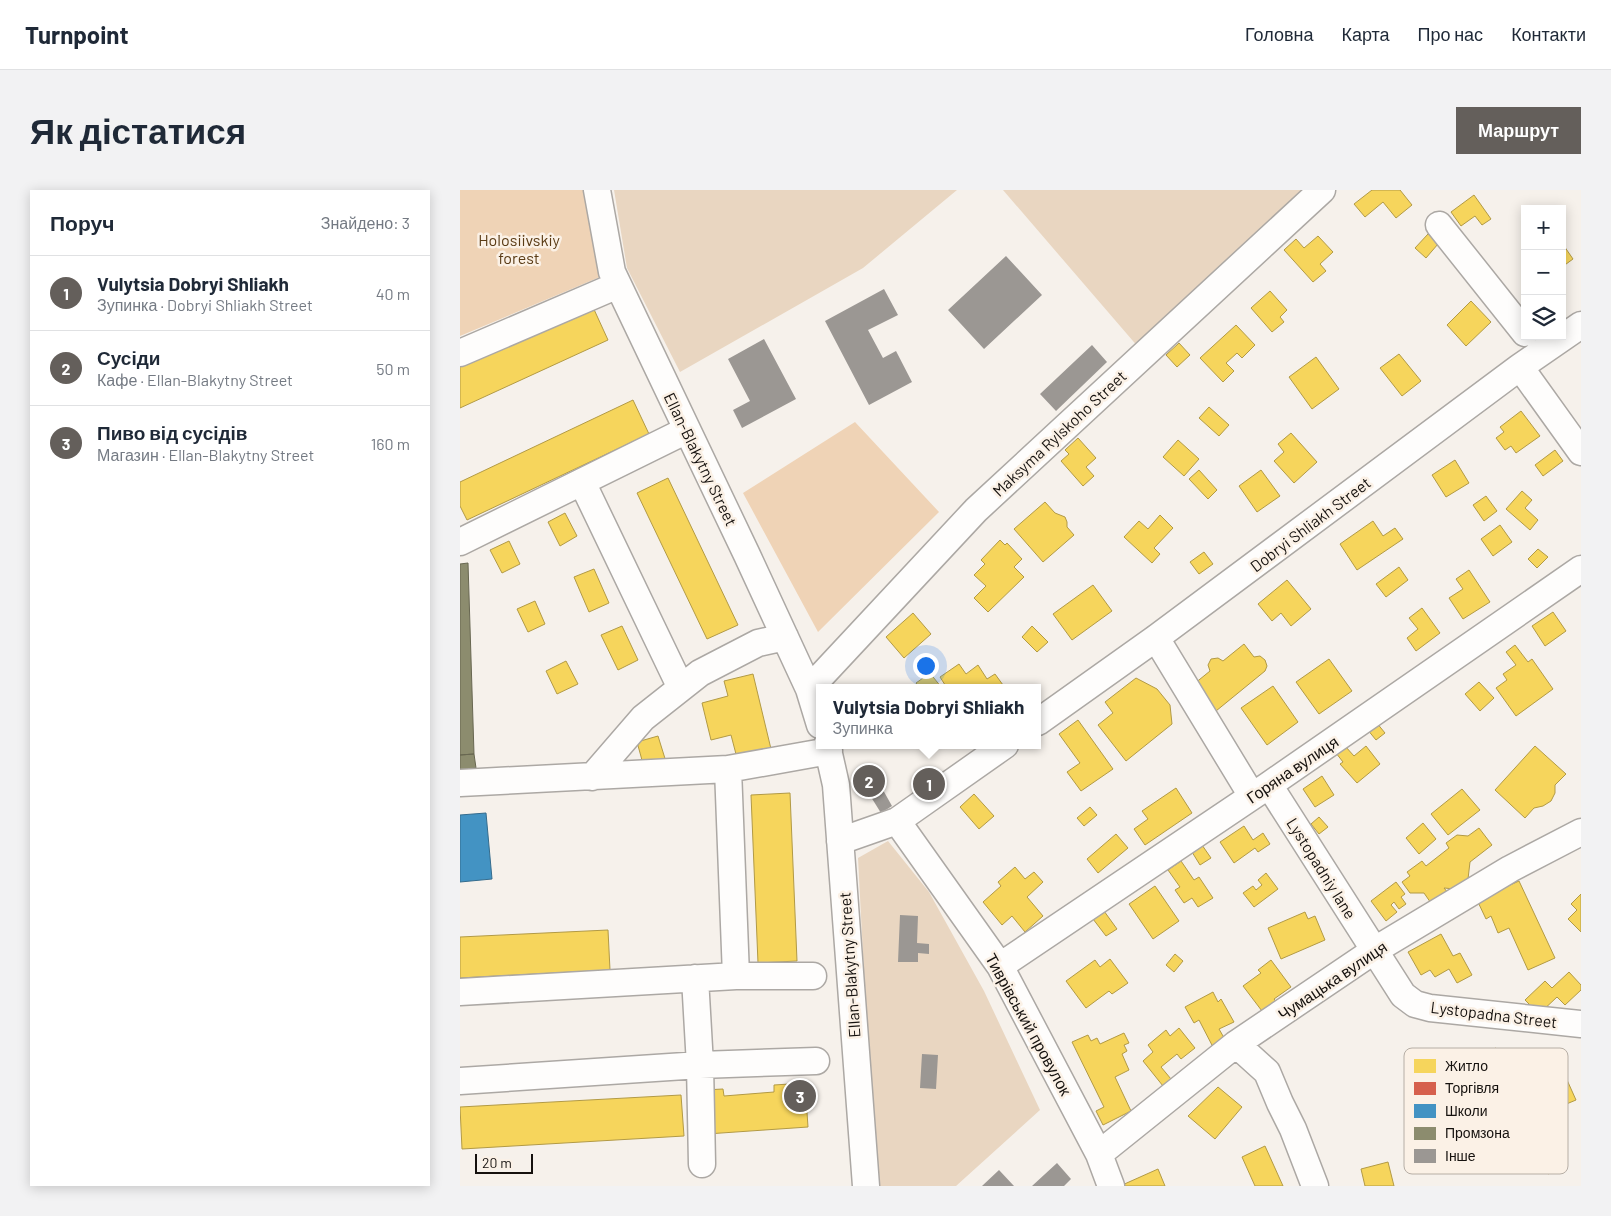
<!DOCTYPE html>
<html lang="uk">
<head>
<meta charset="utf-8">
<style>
	:root { --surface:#fff; --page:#f2f2f3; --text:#1f2937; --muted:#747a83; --line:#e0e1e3; --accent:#645f5b }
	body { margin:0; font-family:Barlow,sans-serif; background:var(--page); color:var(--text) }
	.controls { position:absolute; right:15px; top:15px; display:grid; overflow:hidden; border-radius:0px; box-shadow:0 2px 12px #0003 }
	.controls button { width:45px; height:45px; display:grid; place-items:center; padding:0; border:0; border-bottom:1px solid var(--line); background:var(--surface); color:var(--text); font:25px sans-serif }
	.scale { position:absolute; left:15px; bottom:12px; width:58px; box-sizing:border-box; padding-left:5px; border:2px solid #15110e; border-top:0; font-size:14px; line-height:18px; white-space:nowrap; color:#15110e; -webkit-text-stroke:4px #fbf1e6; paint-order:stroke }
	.you { position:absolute; left:465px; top:475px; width:18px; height:18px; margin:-12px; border:4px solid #fff; border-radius:50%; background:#1a73e8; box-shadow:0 0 0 8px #1a73e833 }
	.badge { display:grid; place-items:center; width:32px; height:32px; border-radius:50%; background:var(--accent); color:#fff; font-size:16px; font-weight:700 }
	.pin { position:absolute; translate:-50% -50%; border:2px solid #fff; box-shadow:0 1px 5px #0006 }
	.popup { position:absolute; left:356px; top:494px; width:225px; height:65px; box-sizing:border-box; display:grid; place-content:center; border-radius:0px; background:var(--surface); filter:drop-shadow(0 1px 4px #0005); font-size:16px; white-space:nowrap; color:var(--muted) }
	.popup b { font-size:19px; color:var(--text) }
	.popup::after { content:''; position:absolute; left:50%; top:100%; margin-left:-10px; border:10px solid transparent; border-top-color:var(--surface) }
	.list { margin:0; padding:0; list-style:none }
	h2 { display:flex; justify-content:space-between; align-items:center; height:65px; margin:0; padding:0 20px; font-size:21px }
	h2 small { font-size:16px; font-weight:400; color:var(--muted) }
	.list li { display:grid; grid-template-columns:32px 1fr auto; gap:15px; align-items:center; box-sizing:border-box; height:75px; padding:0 20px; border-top:1px solid var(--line) }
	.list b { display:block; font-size:19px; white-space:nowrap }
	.list p { margin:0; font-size:16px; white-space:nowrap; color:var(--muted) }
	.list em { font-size:16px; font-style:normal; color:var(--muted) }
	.icon { flex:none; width:28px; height:28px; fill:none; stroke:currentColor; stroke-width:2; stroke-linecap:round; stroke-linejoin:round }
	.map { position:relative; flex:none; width:1121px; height:996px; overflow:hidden; border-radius:0px }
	header { display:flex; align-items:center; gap:30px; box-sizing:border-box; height:70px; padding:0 25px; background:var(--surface); border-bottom:1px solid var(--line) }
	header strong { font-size:24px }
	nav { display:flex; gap:28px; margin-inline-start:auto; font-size:18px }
	.intro { display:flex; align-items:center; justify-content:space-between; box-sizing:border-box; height:120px; padding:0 30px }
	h1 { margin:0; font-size:35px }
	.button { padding:12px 22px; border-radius:0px; background:var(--accent); color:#fff; font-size:18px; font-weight:700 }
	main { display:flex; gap:30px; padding:0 30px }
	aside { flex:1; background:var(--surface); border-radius:0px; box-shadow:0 2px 12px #0003 }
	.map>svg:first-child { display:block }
</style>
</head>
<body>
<header>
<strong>Turnpoint</strong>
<nav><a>Головна</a><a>Карта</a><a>Про нас</a><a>Контакти</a></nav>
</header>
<div class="intro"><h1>Як дістатися</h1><a class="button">Маршрут</a></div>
<main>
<aside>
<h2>Поруч<small>Знайдено: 3</small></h2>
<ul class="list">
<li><span class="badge">1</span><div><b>Vulytsia Dobryi Shliakh</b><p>Зупинка · Dobryi Shliakh Street</p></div><em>40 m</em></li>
<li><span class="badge">2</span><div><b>Сусіди</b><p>Кафе · Ellan-Blakytny Street</p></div><em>50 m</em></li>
<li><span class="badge">3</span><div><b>Пиво від сусідів</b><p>Магазин · Ellan-Blakytny Street</p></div><em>160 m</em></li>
</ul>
</aside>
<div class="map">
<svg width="1121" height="996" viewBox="0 0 1121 996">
	<rect width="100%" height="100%" fill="#f6f1eb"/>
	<path fill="#e9d6c1" d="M154,0H497L403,78L220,182L167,78Z
		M543,0H850L679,158Z
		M428,651L469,702L524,801L580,920L496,996H415L398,668Z"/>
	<path fill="#efd3b6" d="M0,0H132L147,84L0,146Z
		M395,232L479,322L358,442L283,303Z"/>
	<path fill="#f6d55c" stroke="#b29a45" d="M912,0H940L952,15L936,28L923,12L905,27L894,14Z
		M1014,5L1031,29L1022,35L1015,26L1001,36L991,22Z
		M968,44L978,54L966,68L955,58Z
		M858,46L873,62L860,74L866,81L853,92L824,60L836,49L844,58Z
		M1102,53L1113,69L1102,77Z
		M810,101L827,120L820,127L824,132L812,142L791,118Z
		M1011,111L1031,132L1006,156L987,135Z
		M132,115L148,150L0,218V176Z
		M776,135L795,155L782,168L777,163L766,173L774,181L763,192L740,168Z
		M719,153L730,165L717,177L706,165Z
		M939,164L961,191L942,206L920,178Z
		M856,167L879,199L852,219L829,187Z
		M173,210L189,244L7,330L0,316V292Z
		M749,217L769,235L759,246L739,228Z
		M1061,221L1080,246L1056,263L1051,256L1045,260L1036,248L1044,242L1040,237Z
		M831,243L857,272L834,293L814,271L824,262L818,254Z
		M618,248L636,268L626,277L634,286L623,296L601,271L609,264L605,260Z
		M718,250L739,269L724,286L703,267Z
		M1095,260L1103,271L1083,286L1075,275Z
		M995,270L1009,293L986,307L972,285Z
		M739,280L757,300L748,309L729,289Z
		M801,280L820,306L797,322L779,296Z
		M208,288L278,435L247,449L177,303Z
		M1062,301L1072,310L1065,318L1078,330L1070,340L1046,319Z
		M1026,306L1037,321L1024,331L1013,315Z
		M585,312L595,323L605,327L607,332V337L614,345L583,372L554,339Z
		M105,323L117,346L100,356L88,332Z
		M700,325L713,338L694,358L700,364L692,373L664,347L679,331L688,339Z
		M913,331L923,346L935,338L943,349L897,380L880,354Z
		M1040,335L1052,352L1033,366L1021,349Z
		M540,350L545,355L547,353L562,369L554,377L564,387L528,422L514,408L526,396L514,385L525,374L521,370Z
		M49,351L60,374L42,383L30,360Z
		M1078,359L1088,367L1077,378L1068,369Z
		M744,362L753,374L739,384L730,372Z
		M939,377L948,390L926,407L916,394Z
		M134,379L149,413L129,422L114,387Z
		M1009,380L1030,412L1003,429L989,408L1003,399L996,389Z
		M827,390L851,419L831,436L821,423L812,431L798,414Z
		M633,395L652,421L612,450L593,424Z
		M75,411L85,434L68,442L57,419Z
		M962,418L980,443L956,461L947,448L958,439L949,428Z
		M1093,422L1106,441L1085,456L1072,436Z
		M453,423L471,444L444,468L426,447Z
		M162,436L178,470L158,480L141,445Z
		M572,436L588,452L577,462L562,447Z
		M784,454L794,467L800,466L805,470L807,476L805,481L756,521L734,494L750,481L748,475L751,469L758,468L763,471Z
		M1055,455L1068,472L1072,469L1093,499L1056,526L1036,498L1047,490L1043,484L1056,475L1046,462Z
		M869,469L892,501L859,524L836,492Z
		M106,471L118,494L97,504L86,481Z
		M499,474L506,484L518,475L527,489L535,484L543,495L538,498H487L480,487Z
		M470,483L481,497L460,498L456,493Z
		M293,484L311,559L277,568L271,545L251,550L242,513L268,506L264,491Z
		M676,488L697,499L710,515L712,534L666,571L638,535L653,523L645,512Z
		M1019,492L1034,508L1020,521L1005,504Z
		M813,496L838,532L807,555L781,518Z
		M618,530L653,579L621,601L607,582L620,573L599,544Z
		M916,532L925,543L916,550L907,539Z
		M198,546L207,575L185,581L177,552Z
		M885,556L894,566L906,556L920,574L897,593L880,574L883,572L876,563Z
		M1075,556L1106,584L1095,595V603L1091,611L1083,616L1074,618L1065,628L1035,600Z
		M862,586L874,605L855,617L843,599Z
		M716,598L732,623L685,655L674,639L688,629L682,621Z
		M1002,599L1020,620L988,645L971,624Z
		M330,603L337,771L298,773L291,605Z
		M514,604L534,626L519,639L500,617Z
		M630,617L637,625L624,636L617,628Z
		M859,627L868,637L859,644L851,634Z
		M963,633L976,649L959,664L946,648Z
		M784,636L793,650L803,643L810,654L798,662L795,658L774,673L760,652Z
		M1019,638L1032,655L1010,672L1008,689L995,699L984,698L989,704L973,716L964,703H950L942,692L950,686L947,682L962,671L966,676L989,658L986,653L997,645L1008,646Z
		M656,644L668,658L638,683L627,669Z
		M742,655L751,668L740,675L732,662Z
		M721,671L734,690L739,687L753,708L738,717L732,708L724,713L715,700L720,697L708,680Z
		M555,677L565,689L574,682L583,692L567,707L583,726L565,742L552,726L542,735L523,712L541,696L538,692Z
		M806,683L818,699L794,717L783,703L793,696L796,700L802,695L798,690Z
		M1059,691L1095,768L1068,780L1049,738L1038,743L1031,726L1026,729L1017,710Z
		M936,692L945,704L941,707L946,714L939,719L934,712L931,715L937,722L926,731L911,711Z
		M695,696L719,731L693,749L669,714Z
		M1121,704V742L1108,729L1117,720L1111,714Z
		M644,721L657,739L646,746L633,729Z
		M845,722L848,729L855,726L865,750L821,769L808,738Z
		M148,740L150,780L0,788V747Z
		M981,744L993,766L1000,763L1012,785L997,793L989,779L975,787L970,780L961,785L948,762Z
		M715,764L723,771L714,782L706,775Z
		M650,769L668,793L652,804L649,801L626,818L606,791L635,770L640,777Z
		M811,770L831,797L814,809L819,815L805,825L783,796L801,783L798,780Z
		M1109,782L1121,795V800L1105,815L1097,807L1079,824L1065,810L1085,791L1092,798Z
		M753,802L758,812L761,809L774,832L759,839L767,853L754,859L739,830L734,833L725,817Z
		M719,838L735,858L721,869L717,864L701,877L711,889L703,896L683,871L693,862L688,855L706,840L710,846Z
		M664,843L669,853L664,855L667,861L662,864L669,880L655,887L671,921L643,935L636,921L644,917L612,852L628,845L631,851L637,848L640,854Z
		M1036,858L1044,876L1015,888L1008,870Z
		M1103,881L1116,910L1092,920L1083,901L1092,897L1088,888Z
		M345,893L348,937L247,944L244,900L263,899L264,906L314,902V895Z
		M758,897L782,917L755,949L728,926Z
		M221,905L224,946L2,959L0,917Z
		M989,921L1001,947L985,954L974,928Z
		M1092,955L1103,976L1088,984L1077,964Z
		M805,956L823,996H795L782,967Z
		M928,972L934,996H905L901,979Z
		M698,979L705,996H660Z"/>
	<path fill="#d6604d" stroke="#9c483a" d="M409,577L421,597L410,604L398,584Z"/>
	<path fill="#4393c3" stroke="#356c8d" d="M26,623L32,689L0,692V625Z"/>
	<path fill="#8c8c6e" stroke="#686751" d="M8,373L14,564L0,565V374Z
		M14,564L16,578L0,580V565Z"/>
	<path fill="#9b9793" d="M546,66L582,105L524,159L488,120Z
		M424,99L438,125L408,140L423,168L436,161L452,192L409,215L365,131Z
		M304,149L336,209L282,238L273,220L290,211L268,169Z
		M632,155L647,172L596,221L580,204Z
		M423,600L432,616L421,623L411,607Z
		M440,725L458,726L457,753L469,754V764L458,763V772H438Z
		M462,864L478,865L476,899L460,898Z
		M597,973L611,989L604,996H572Z
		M539,980L554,996H522Z"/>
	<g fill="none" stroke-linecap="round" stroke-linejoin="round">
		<g stroke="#aca8a4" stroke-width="29">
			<path id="minor" d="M137,0L152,82L287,365L349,499L360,535
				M979,35L1065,143
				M0,163L158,95
				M1060,177L1121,262
				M122,292L221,498
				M0,352L227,240
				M696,448L792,606
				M349,499L516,320L862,0
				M578,532L696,448L1060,177L1121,135
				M367,555L376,595L406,996
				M268,579L276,786
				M132,587L183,528L240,483L298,453L325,447
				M0,593L268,579L369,561
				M809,595L943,805L955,814L970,818L1121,834
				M437,631L540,776L639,964L651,996
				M380,651L437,631L545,555
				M540,776L809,595L1121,379
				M235,788L240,875L242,974
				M0,802L276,786H353
				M776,854L807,882L820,913L833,939L855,996
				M0,891L240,875L356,871
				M639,964L776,854L915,760L1050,679L1121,642"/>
		</g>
		<use href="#minor" stroke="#fefdfc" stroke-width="26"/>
	</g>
	<g text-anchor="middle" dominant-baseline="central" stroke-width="5" stroke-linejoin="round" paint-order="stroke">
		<g font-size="16" fill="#5a3b15" stroke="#fbf1e6">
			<text x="59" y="49">Holosiivskiy<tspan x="59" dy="18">forest</tspan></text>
		</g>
		<g font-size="16" fill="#15110e" stroke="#fbf1e6">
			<text transform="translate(599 243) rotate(-43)">Maksyma Rylskoho Street</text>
			<text transform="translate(241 269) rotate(64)">Ellan-Blakytny Street</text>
			<text transform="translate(850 334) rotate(-37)">Dobryi Shliakh Street</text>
			<text transform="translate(832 579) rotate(-34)">Горяна вулиця</text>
			<text transform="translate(862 678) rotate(58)">Lystopadniy lane</text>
			<text transform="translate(389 775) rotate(-94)">Ellan-Blakytny Street</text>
			<text transform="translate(872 790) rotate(-34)">Чумацька вулиця</text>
			<text transform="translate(1034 824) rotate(7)">Lystopadna Street</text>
			<text transform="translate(569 834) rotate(61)">Тиврівський провулок</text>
		</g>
	</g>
	<rect x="944" y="858" width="164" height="126" rx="8" fill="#fbf1e6" stroke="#b6aea5" stroke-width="1"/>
	<rect x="954" y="869" width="22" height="14" fill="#f6d55c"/>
	<rect x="954" y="892" width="22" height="13" fill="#d6604d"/>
	<rect x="954" y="914" width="22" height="14" fill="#4393c3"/>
	<rect x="954" y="937" width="22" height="13" fill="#8c8c6e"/>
	<rect x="954" y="959" width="22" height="14" fill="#9b9793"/>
	<g font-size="14" fill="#15110e">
		<text x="985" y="881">Житло</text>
		<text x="985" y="903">Торгівля</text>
		<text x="985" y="926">Школи</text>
		<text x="985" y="948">Промзона</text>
		<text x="985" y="971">Інше</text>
	</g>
</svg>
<div class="controls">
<button>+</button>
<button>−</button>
<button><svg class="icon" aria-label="layers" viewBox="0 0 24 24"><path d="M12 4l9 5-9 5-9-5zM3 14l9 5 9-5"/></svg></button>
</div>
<div class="scale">20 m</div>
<div class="you"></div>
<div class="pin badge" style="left:469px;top:594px">1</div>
<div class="popup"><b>Vulytsia Dobryi Shliakh</b>Зупинка</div>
<div class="pin badge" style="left:409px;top:591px">2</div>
<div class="pin badge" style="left:340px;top:906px">3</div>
</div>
</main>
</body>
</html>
